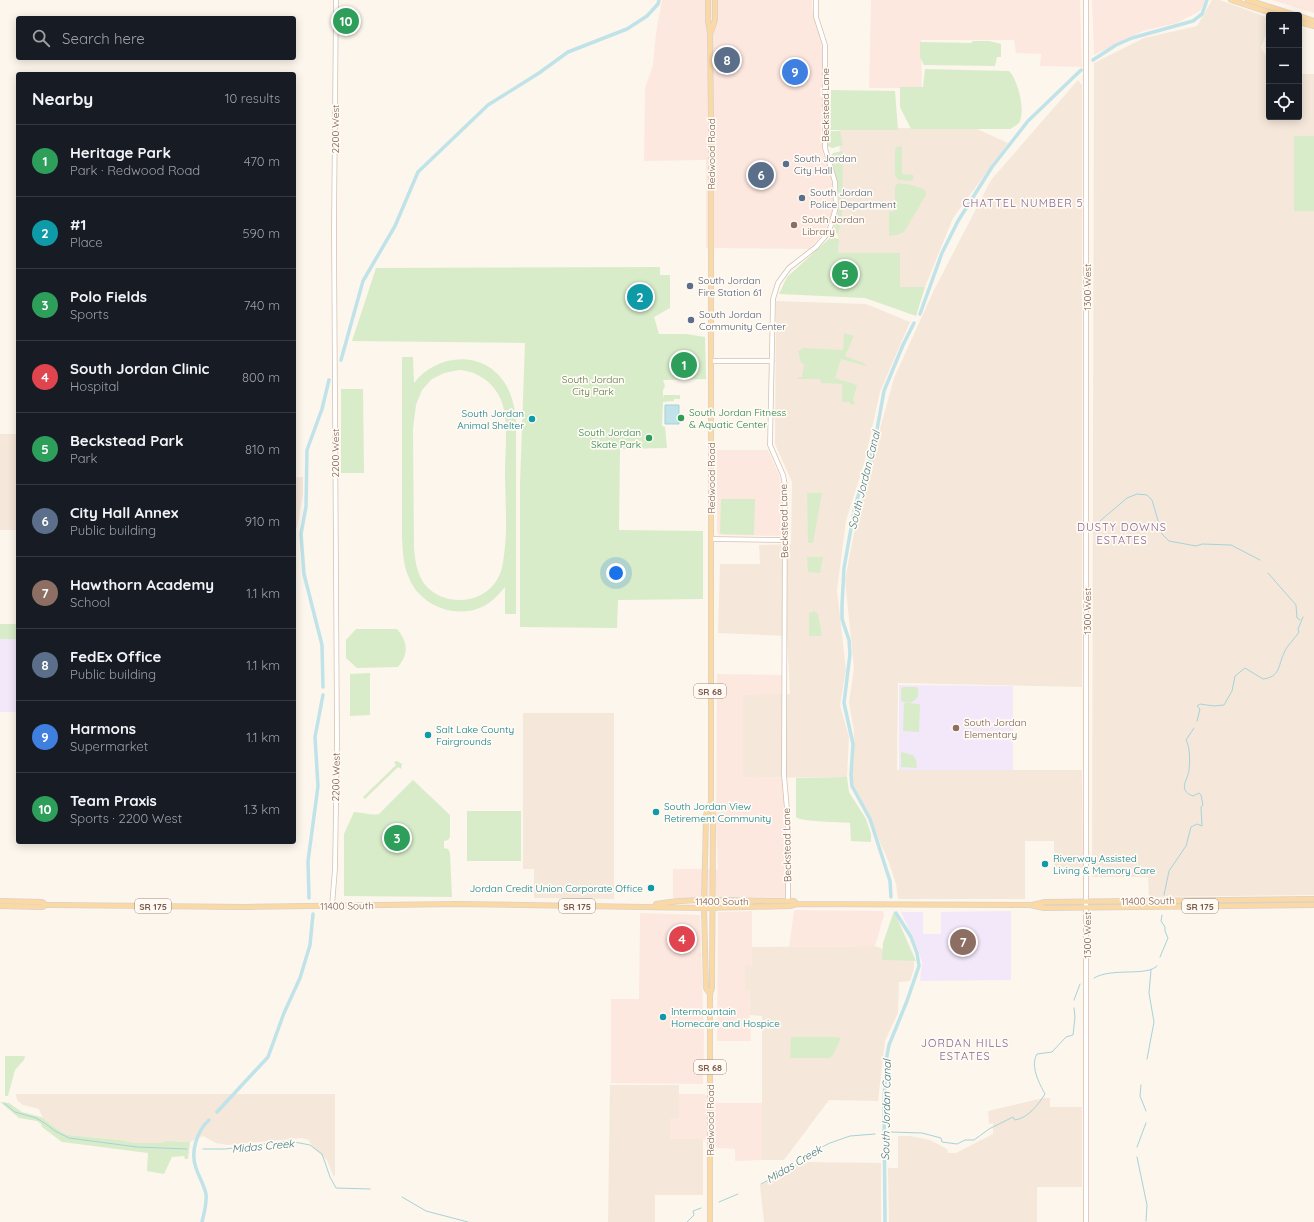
<!DOCTYPE html>
<html lang="en">
<head>
<meta charset="utf-8">
<style>
	:root { --surface:#171b24; --page:#242831; --text:#f1f3f6; --muted:#9ea1a6; --line:#363941; --accent:#e76f51 }
	body { margin:0; font-family:Quicksand,sans-serif; background:var(--page); color:var(--text) }
	.controls { position:absolute; right:12px; top:12px; display:grid; overflow:hidden; border-radius:4px; box-shadow:0 2px 10px #0003 }
	.controls button { width:36px; height:36px; display:grid; place-items:center; padding:0; border:0; border-bottom:1px solid var(--line); background:var(--surface); color:var(--text); font:20px sans-serif }
	.you { position:absolute; left:616px; top:573px; width:14px; height:14px; margin:-10px; border:3px solid #fff; border-radius:50%; background:#1a73e8; box-shadow:0 0 0 6px #1a73e833 }
	.badge { display:grid; place-items:center; width:26px; height:26px; border-radius:50%; background:var(--accent); color:#fff; font-size:13px; font-weight:700 }
	.pin { position:absolute; translate:-50% -50%; border:2px solid #fff; box-shadow:0 1px 4px #0006 }
	.list { margin:0; padding:0; list-style:none }
	h2 { display:flex; justify-content:space-between; align-items:center; height:52px; margin:0; padding:0 16px; font-size:17px }
	h2 small { font-size:13px; font-weight:400; color:var(--muted) }
	.list li { display:grid; grid-template-columns:26px 1fr auto; gap:12px; align-items:center; box-sizing:border-box; height:72px; padding:0 16px; border-top:1px solid var(--line) }
	.list b { display:block; font-size:15px; white-space:nowrap }
	.list p { margin:0; font-size:13px; white-space:nowrap; color:var(--muted) }
	.list em { font-size:13px; font-style:normal; color:var(--muted) }
	.icon { flex:none; width:22px; height:22px; fill:none; stroke:currentColor; stroke-width:2; stroke-linecap:round; stroke-linejoin:round }
	.map { position:relative; flex:none; width:1314px; height:1222px; overflow:hidden }
	.search { position:absolute; background:var(--surface); box-shadow:0 2px 10px #0003; left:16px; top:16px; width:280px; height:44px; display:flex; align-items:center; gap:10px; box-sizing:border-box; padding:0 14px; border-radius:4px; color:var(--muted); font-size:15px }
	.panel { position:absolute; background:var(--surface); box-shadow:0 2px 10px #0003; left:16px; top:72px; width:280px; height:772px; border-radius:4px }
	.map>svg:first-child { display:block }
</style>
</head>
<body>
<div class="map">
<svg width="1314" height="1222" viewBox="0 0 1314 1222">
	<rect width="100%" height="100%" fill="#fdf6ec"/>
	<path fill="#f5e8da" d="M1212,0H1220L1269,18V26L1261,48L1269,60V117H1299V74H1314V136H1294V211H1314V895L1149,897L1148,877H1092L1094,63L1144,38L1197,26Z
		M1078,80L1082,85V687L898,683L897,770H1082L1083,868L1054,867V841H1025V899H898L896,884L888,860L852,781L854,731L849,703L854,668L845,580L860,502L894,378L934,290L991,180Z
		M839,127L977,129L1008,143L953,218L925,287L900,288V253H838L839,239L835,230L840,207L841,191Z
		M776,301L866,304L910,322L880,392L865,460L846,521L837,590L846,670L840,705L849,737L847,777L743,778V694H790L787,636L718,633L720,564H760L759,545L791,544L792,482L775,444Z
		M0,434H18V530H0Z
		M294,477H303V495L297,528H294Z
		M523,713H614V899L534,898V869H523Z
		M875,946L914,961V969L910,981L899,982L898,1013L885,1041L878,1101L829,1100L784,1160H762V1016L750,1015L749,990H745V965H752V947Z
		M610,1085H679V1118L670,1139H703V1195H655V1222H608Z
		M16,1094H335V1176L333,1175L327,1160L313,1148L309,1140L301,1138L227,1145L216,1143L203,1136L190,1142L167,1141L161,1143H135L120,1140L68,1135L61,1132L43,1119L39,1109L23,1105L17,1100Z
		M1043,1098H1050V1107H1082V1187H1037V1222H889L888,1168H898V1136H910L930,1140L947,1149L948,1153H956L993,1134V1123L989,1124L988,1111Z
		M805,1162L881,1163V1222H764L760,1185Z"/>
	<path fill="#fde8e0" d="M662,0H812V9L821,38L823,61L821,135L823,154L831,176L834,198L831,219L823,234L809,249L706,248V160L644,161L645,88L653,65L656,33Z
		M871,0H1080L1082,67L1040,66L1041,54L1016,53L1014,40H921L922,88H869Z
		M1092,0H1206L1200,11L1177,23L1143,31L1094,55Z
		M1271,0H1314V13Z
		M717,450H768L779,475L782,489V533L780,536L719,535L717,532Z
		M717,674L782,675L781,694L743,695V777L782,778L785,811V898L724,897L673,899V869H718L716,828Z
		M797,910L883,911L884,915L875,946L789,947L794,911Z
		M752,911V965H745V990H749L751,1041H717L718,912Z
		M640,913L700,915L704,1037L703,1084L611,1083V999H639Z
		M679,1094H704L718,1103H762V1160L735,1161V1149L717,1148L703,1139H670V1118H679Z"/>
	<path fill="#f3e8fa" d="M0,624H18V712H0Z
		M899,685L1013,686V770H899Z
		M1011,911V980L920,981L922,963L918,949L901,912H923V934H941V912Z"/>
	<path fill="#d8ecc9" fill-rule="evenodd" d="M973,41H989L1001,44V57H997L995,66L924,65L920,57V42L971,43Z
		M925,69L1009,71C1018,80 1025,109 1020,121C1018,125 1013,127 1010,129H911L900,107V87H923Z
		M831,90L895,91L898,130H830Z
		M827,131H840L843,145L832,148L828,146Z
		M1294,136H1314V211H1294Z
		M902,146V174L913,175L914,178L911,181L898,180L895,175V151L896,147Z
		M843,151L842,220L838,233L835,232C832,225 838,215 839,207C840,187 833,175 830,157L833,153Z
		M897,184C907,183 916,186 925,190L926,195L904,232L897,235L889,236V211L893,212L895,209V187Z
		M831,237L839,239L838,253H900V287H925L916,316L865,298L779,294L787,277Z
		M660,267V275H670V308L654,317L659,334H686L705,337L706,379L663,380L665,386L663,390V398L664,395H680V399H674V401L663,402L662,426L665,427L667,448L620,449L619,530L703,531V599L618,600L617,628L520,627V484L525,343L352,341L376,268Z
		M844,333L854,336L845,356L866,364V366L841,359L835,378L857,385L853,400L855,403L851,405L850,402H842V384L821,383L820,379H798V377H802L804,364L801,363L798,351L801,350L802,348L843,350Z
		M402,357H413L414,383C437,353 485,349 506,385C512,395 515,408 516,420V614H505V587C499,594 493,601 484,606C457,620 420,606 409,578C403,565 403,552 402,538ZM459,370C478,371 494,383 501,400C509,419 505,452 505,473C505,500 508,528 504,555C503,563 502,571 498,578C484,604 447,607 427,587C417,576 415,561 414,547L413,429L416,405L422,390L432,379L444,373Z
		M341,389H363L364,473H341Z
		M807,493H822L813,543H808Z
		M721,499H755L754,535L721,534L720,532Z
		M807,557H823L820,573L808,572Z
		M814,611L818,614L822,636H809V613Z
		M0,624H18V642L15,639H0Z
		M356,629H397C408,642 409,654 398,667L357,668L346,658V640Z
		M370,673V715L350,716V674Z
		M903,687H917C921,696 916,701 909,703L920,704L919,732L903,731L904,703H908L901,701V689Z
		M901,752L913,755L916,760L917,768L901,767Z
		M397,761L402,764L401,769L398,767L365,799L363,797L396,765L394,762Z
		M847,777L849,792L866,819L871,834V842L851,841L850,823C840,822 802,822 796,817V778Z
		M413,780L450,815V837L448,840L444,841V848L448,849L450,853L452,897L344,896V834L354,812C362,812 372,816 379,814Z
		M467,811H521V861H467Z
		M894,911L916,961L882,960L883,943Z
		M791,1037H836L841,1038L833,1055L830,1058H790Z
		M5,1056H25L24,1060L15,1070L8,1096H5Z
		M0,1102L9,1103L22,1112L41,1117L61,1132L68,1135L120,1140L135,1143H161L167,1141L190,1142L188,1159H185L184,1156L172,1157L164,1174L147,1171L148,1153L62,1142L42,1127L41,1124L37,1121L19,1118Z"/>
	<path fill="#bfe3e8" stroke="#a5d3da" d="M665,405H679V424H665Z"/>
	<g fill="none" stroke-linecap="round" stroke-linejoin="round">
		<path stroke="#a5d3da" stroke-width="1" d="M1100,521L1127,498L1137,494L1147,495L1152,500L1162,534L1169,541L1196,546L1202,544L1231,545L1260,560
			M1268,573L1296,605L1297,618L1300,620
			M1197,721L1200,709L1197,706L1200,704L1214,706L1224,705L1232,691L1235,676L1245,668L1263,679C1280,677 1278,666 1284,653C1287,645 1294,640 1299,632L1298,629L1303,617
			M1164,895L1169,871L1186,846L1191,827L1197,824L1202,826L1201,807L1203,805L1201,795L1199,793L1193,796C1177,790 1188,780 1189,770C1190,760 1190,747 1186,740L1194,728
			M1160,957L1168,938L1165,931V927L1161,921L1162,915
			M1094,978C1113,967 1146,977 1157,966
			M1074,1000L1080,984
			M1147,1059L1154,1022L1149,993L1151,970
			M1141,1085L1140,1096L1146,1111
			M4,1103L15,1112L36,1118L46,1124L55,1131L69,1138L137,1147L187,1149
			M891,1132L922,1133L941,1138L942,1142L957,1144L965,1140H974L989,1129L1013,1117L1015,1120C1028,1118 1038,1105 1045,1094C1039,1083 1030,1066 1037,1054L1052,1052L1066,1037L1073,1035L1075,1017L1074,1008
			M1137,1147L1146,1123
			M203,1149H225L289,1141L310,1145L322,1154L330,1177L336,1188L370,1189
			M1137,1157L1147,1205L1146,1221
			M761,1184L805,1160L812,1152L830,1143L850,1136L875,1134
			M402,1197L426,1211L468,1222
			M719,1202L738,1194
			M687,1222L694,1215L693,1211L701,1208"/>
		<path stroke="#bfe3e8" stroke-width="3.5" d="M1093,60L1116,45L1132,38L1193,21L1202,14L1207,0
			M920,314L942,253L958,221L992,167L1028,121L1081,70
			M341,360L363,281L395,226L418,172L488,105L539,73L568,52L627,29L647,16L658,4L659,0
			M323,687L322,645L304,574L301,534L306,507L307,450L322,409L329,380
			M891,897L890,881L870,819L852,786L851,775L853,744L844,703L850,654L849,640L842,619V605L844,568L855,506L874,446L884,391L903,345L914,323
			M309,898L308,861L318,786L315,737L323,695
			M217,1112L268,1057L284,1013L300,978L310,945L313,914
			M202,1222C204,1213 207,1204 206,1194C204,1185 199,1177 196,1168C190,1152 197,1131 209,1120
			M885,1222L884,1101L886,1061L889,1045L907,1001L919,966L917,953L911,937L896,913"/>
		<g stroke="#d6c0b0" stroke-width="5.5">
			<path id="secondary" d="M711,361H772
				M711,539L785,540
				M788,901V821L784,775L785,485L783,475L770,445L773,299L778,283L789,268L816,247L829,232L836,207L835,182L825,148V45L816,17V0
				M332,906L335,869L337,743L334,228L336,0
				M1086,1222V0"/>
		</g>
		<g stroke="#dad1cd" stroke-width="6">
			<path id="primary" d="M708,0V21L710,33L711,121V802L713,814L712,988L710,994V1222
				M1231,0L1277,15
				M1248,0L1295,15
				M1299,16L1314,21
				M1299,22L1314,26
				M711,32L715,20V0
				M0,901L42,902L46,905H55L243,907L457,904L704,908L790,906L797,904L1030,905L1044,908L1314,905
				M656,904C700,896 749,902 794,901L797,904
				M1032,905L1045,902L1314,899
				M0,906L42,907L46,905
				M710,994L706,988L704,908L706,815L710,804"/>
		</g>
		<use href="#secondary" stroke="#fff" stroke-width="4"/>
		<use href="#primary" stroke="#fbd9a5" stroke-width="4.5"/>
	</g>
	<g fill="#5c6f8a" stroke="#fffaf3" stroke-width="1.5">
		<circle cx="786" cy="164" r="4"/>
		<circle cx="802" cy="198" r="4"/>
		<circle cx="690" cy="286" r="4"/>
		<circle cx="691" cy="320" r="4"/>
	</g>
	<g fill="#8d6e63" stroke="#fffaf3" stroke-width="1.5">
		<circle cx="794" cy="225" r="4"/>
		<circle cx="956" cy="728" r="4"/>
	</g>
	<g fill="#2e9e5b" stroke="#fffaf3" stroke-width="1.5">
		<circle cx="681" cy="418" r="4"/>
		<circle cx="649" cy="438" r="4"/>
	</g>
	<g fill="#0f9aa8" stroke="#fffaf3" stroke-width="1.5">
		<circle cx="532" cy="419" r="4"/>
		<circle cx="428" cy="735" r="4"/>
		<circle cx="656" cy="812" r="4"/>
		<circle cx="1045" cy="864" r="4"/>
		<circle cx="651" cy="888" r="4"/>
		<circle cx="663" cy="1017" r="4"/>
	</g>
	<g text-anchor="middle" dominant-baseline="central" stroke-width="3.5" stroke-linejoin="round" paint-order="stroke">
		<g fill="#fffaf3" stroke="#a28b7f" stroke-width="1">
			<rect x="694" y="684" width="32" height="14" rx="3"/>
			<rect x="135" y="899" width="36" height="14" rx="3"/>
			<rect x="559" y="899" width="36" height="14" rx="3"/>
			<rect x="1182" y="899" width="36" height="14" rx="3"/>
			<rect x="694" y="1060" width="32" height="14" rx="3"/>
		</g>
		<g font-size="9" font-weight="bold" fill="#7a5c4d">
			<text x="710" y="691">SR 68</text>
			<text x="153" y="906">SR 175</text>
			<text x="577" y="906">SR 175</text>
			<text x="1200" y="906">SR 175</text>
			<text x="710" y="1067">SR 68</text>
		</g>
		<g font-size="10" fill="#7a5c4d" stroke="#fffaf3">
			<text transform="translate(825 105) rotate(-90)">Beckstead Lane</text>
			<text transform="translate(335 129) rotate(-90)">2200 West</text>
			<text transform="translate(711 154) rotate(-90)">Redwood Road</text>
			<text transform="translate(1087 287) rotate(-90)">1300 West</text>
			<text transform="translate(335 453) rotate(-90)">2200 West</text>
			<text transform="translate(711 478) rotate(-90)">Redwood Road</text>
			<text transform="translate(784 521) rotate(-91)">Beckstead Lane</text>
			<text transform="translate(1087 611) rotate(-90)">1300 West</text>
			<text transform="translate(336 777) rotate(-89)">2200 West</text>
			<text transform="translate(787 845) rotate(-91)">Beckstead Lane</text>
			<text x="722" y="901">11400 South</text>
			<text transform="translate(1148 901) rotate(-1)">11400 South</text>
			<text transform="translate(347 906) rotate(-1)">11400 South</text>
			<text transform="translate(1087 935) rotate(-90)">1300 West</text>
			<text transform="translate(710 1120) rotate(-90)">Redwood Road</text>
		</g>
		<g font-size="10" fill="#4e5e75" stroke="#fffaf3" text-anchor="start">
			<text x="794" y="158">South Jordan<tspan x="794" dy="12">City Hall</tspan></text>
			<text x="810" y="192">South Jordan<tspan x="810" dy="12">Police Department</tspan></text>
			<text x="698" y="280">South Jordan<tspan x="698" dy="12">Fire Station 61</tspan></text>
			<text x="699" y="314">South Jordan<tspan x="699" dy="12">Community Center</tspan></text>
		</g>
		<g font-size="10" fill="#785e54" stroke="#fffaf3" text-anchor="start">
			<text x="802" y="219">South Jordan<tspan x="802" dy="12">Library</tspan></text>
			<text x="964" y="722">South Jordan<tspan x="964" dy="12">Elementary</tspan></text>
		</g>
		<g font-size="10" fill="#537a41" stroke="#fffaf3">
			<text x="593" y="379">South Jordan<tspan x="593" dy="12">City Park</tspan></text>
		</g>
		<g font-size="10" fill="#27864d" stroke="#fffaf3" text-anchor="start">
			<text x="689" y="412">South Jordan Fitness<tspan x="689" dy="12">&amp; Aquatic Center</tspan></text>
			<text x="641" y="432" text-anchor="end">South Jordan<tspan x="641" dy="12">Skate Park</tspan></text>
		</g>
		<g font-size="10" fill="#0d838f" stroke="#fffaf3" text-anchor="start">
			<text x="524" y="413" text-anchor="end">South Jordan<tspan x="524" dy="12">Animal Shelter</tspan></text>
			<text x="436" y="729">Salt Lake County<tspan x="436" dy="12">Fairgrounds</tspan></text>
			<text x="664" y="806">South Jordan View<tspan x="664" dy="12">Retirement Community</tspan></text>
			<text x="1053" y="858">Riverway Assisted<tspan x="1053" dy="12">Living &amp; Memory Care</tspan></text>
			<text x="643" y="888" text-anchor="end">Jordan Credit Union Corporate Office</text>
			<text x="671" y="1011">Intermountain<tspan x="671" dy="12">Homecare and Hospice</tspan></text>
		</g>
		<g font-size="11" letter-spacing="1" fill="#846695" stroke="#fffaf3">
			<text x="1023" y="203">CHATTEL NUMBER 5</text>
			<text x="1122" y="527">DUSTY DOWNS<tspan x="1122" dy="13">ESTATES</tspan></text>
			<text x="965" y="1043">JORDAN HILLS<tspan x="965" dy="13">ESTATES</tspan></text>
		</g>
		<g font-size="11" font-style="italic" fill="#437c86" stroke="#fffaf3">
			<text transform="translate(864 480) rotate(-76)">South Jordan Canal</text>
			<text transform="translate(886 1110) rotate(-89)">South Jordan Canal</text>
			<text transform="translate(263 1146) rotate(-5)">Midas Creek</text>
			<text transform="translate(794 1164) rotate(-31)">Midas Creek</text>
		</g>
	</g>
</svg>
<div class="controls">
<button>+</button>
<button>−</button>
<button><svg class="icon" aria-label="locate" viewBox="0 0 24 24"><circle cx="12" cy="12" r="6"/><path d="M12 2v4M12 18v4M2 12h4M18 12h4"/></svg></button>
</div>
<div class="you"></div>
<div class="pin badge" style="left:684px;top:365px;background:#2e9e5b">1</div>
<div class="pin badge" style="left:640px;top:297px;background:#0f9aa8">2</div>
<div class="pin badge" style="left:397px;top:838px;background:#2e9e5b">3</div>
<div class="pin badge" style="left:682px;top:939px;background:#e0444e">4</div>
<div class="pin badge" style="left:845px;top:274px;background:#2e9e5b">5</div>
<div class="pin badge" style="left:761px;top:175px;background:#5c6f8a">6</div>
<div class="pin badge" style="left:963px;top:942px;background:#8d6e63">7</div>
<div class="pin badge" style="left:727px;top:60px;background:#5c6f8a">8</div>
<div class="pin badge" style="left:795px;top:72px;background:#3f7fe0">9</div>
<div class="pin badge" style="left:346px;top:21px;background:#2e9e5b">10</div>
<div class="search"><svg class="icon" aria-label="search" viewBox="0 0 24 24"><circle cx="10" cy="10" r="6"/><path d="M15 15l6 6"/></svg>Search here</div>
<section class="panel">
<h2>Nearby<small>10 results</small></h2>
<ul class="list">
<li><span class="badge" style="background:#2e9e5b">1</span><div><b>Heritage Park</b><p>Park · Redwood Road</p></div><em>470 m</em></li>
<li><span class="badge" style="background:#0f9aa8">2</span><div><b>#1</b><p>Place</p></div><em>590 m</em></li>
<li><span class="badge" style="background:#2e9e5b">3</span><div><b>Polo Fields</b><p>Sports</p></div><em>740 m</em></li>
<li><span class="badge" style="background:#e0444e">4</span><div><b>South Jordan Clinic</b><p>Hospital</p></div><em>800 m</em></li>
<li><span class="badge" style="background:#2e9e5b">5</span><div><b>Beckstead Park</b><p>Park</p></div><em>810 m</em></li>
<li><span class="badge" style="background:#5c6f8a">6</span><div><b>City Hall Annex</b><p>Public building</p></div><em>910 m</em></li>
<li><span class="badge" style="background:#8d6e63">7</span><div><b>Hawthorn Academy</b><p>School</p></div><em>1.1 km</em></li>
<li><span class="badge" style="background:#5c6f8a">8</span><div><b>FedEx Office</b><p>Public building</p></div><em>1.1 km</em></li>
<li><span class="badge" style="background:#3f7fe0">9</span><div><b>Harmons</b><p>Supermarket</p></div><em>1.1 km</em></li>
<li><span class="badge" style="background:#2e9e5b">10</span><div><b>Team Praxis</b><p>Sports · 2200 West</p></div><em>1.3 km</em></li>
</ul>
</section>
</div>
</body>
</html>
